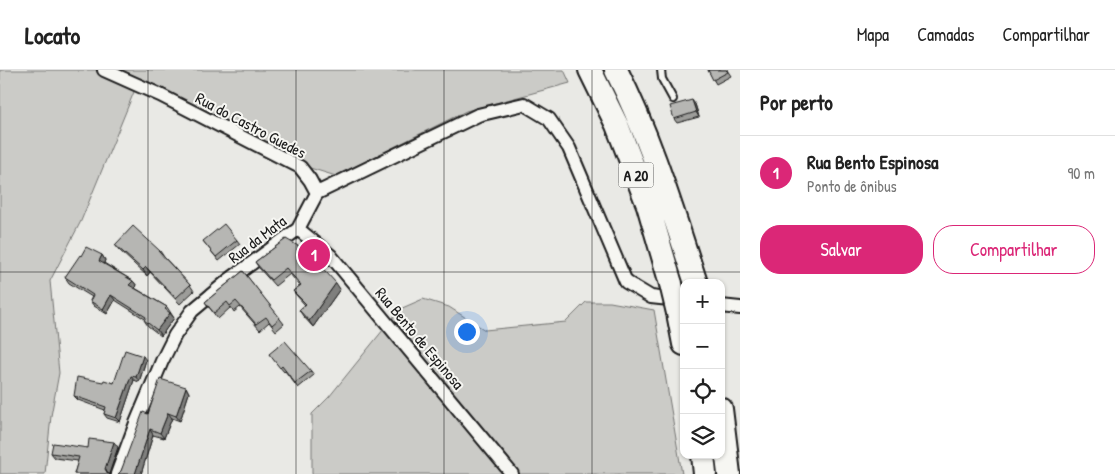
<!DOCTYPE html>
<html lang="pt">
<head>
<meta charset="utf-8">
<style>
	:root { --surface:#fff; --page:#f2f2f2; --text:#222; --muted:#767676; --line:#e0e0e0; --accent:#db2777 }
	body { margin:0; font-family:"Patrick Hand",sans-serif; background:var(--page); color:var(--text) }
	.controls { position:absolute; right:15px; bottom:15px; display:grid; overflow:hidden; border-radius:10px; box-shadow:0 1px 4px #0004 }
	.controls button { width:45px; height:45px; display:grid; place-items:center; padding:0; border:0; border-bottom:1px solid var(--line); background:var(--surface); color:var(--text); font:25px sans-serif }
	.you { position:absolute; left:466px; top:261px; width:18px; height:18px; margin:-12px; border:4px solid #fff; border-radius:50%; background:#1a73e8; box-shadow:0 0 0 8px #1a73e833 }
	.badge { display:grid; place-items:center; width:32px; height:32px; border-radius:50%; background:var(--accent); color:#fff; font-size:16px; font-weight:700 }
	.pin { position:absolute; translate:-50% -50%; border:2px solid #fff; box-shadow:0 1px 5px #0006 }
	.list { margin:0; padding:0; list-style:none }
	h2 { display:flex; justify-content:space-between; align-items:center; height:65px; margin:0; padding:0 20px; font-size:21px }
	h2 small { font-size:16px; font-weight:400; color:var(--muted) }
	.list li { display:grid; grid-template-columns:32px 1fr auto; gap:15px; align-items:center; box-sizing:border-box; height:75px; padding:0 20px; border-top:1px solid var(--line) }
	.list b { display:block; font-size:19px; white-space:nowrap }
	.list p { margin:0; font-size:16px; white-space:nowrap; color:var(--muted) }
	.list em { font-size:16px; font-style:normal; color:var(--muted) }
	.actions { display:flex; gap:10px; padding:15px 20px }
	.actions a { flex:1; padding:11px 0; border:1px solid var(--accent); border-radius:20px; text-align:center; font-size:18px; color:var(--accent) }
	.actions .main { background:var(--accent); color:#fff }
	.icon { flex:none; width:28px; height:28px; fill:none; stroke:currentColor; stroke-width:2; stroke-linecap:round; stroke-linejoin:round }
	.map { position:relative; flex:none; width:740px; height:404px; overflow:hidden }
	header { display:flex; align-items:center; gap:30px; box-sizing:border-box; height:70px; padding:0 25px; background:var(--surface); border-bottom:1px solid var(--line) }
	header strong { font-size:24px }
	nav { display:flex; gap:28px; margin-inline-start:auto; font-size:18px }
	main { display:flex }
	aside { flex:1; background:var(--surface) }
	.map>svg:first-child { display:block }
</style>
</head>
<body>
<header>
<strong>Locato</strong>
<nav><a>Mapa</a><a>Camadas</a><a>Compartilhar</a></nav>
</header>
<main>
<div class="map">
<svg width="740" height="404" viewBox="0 0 740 404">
	<rect width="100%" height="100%" fill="#e9e9e5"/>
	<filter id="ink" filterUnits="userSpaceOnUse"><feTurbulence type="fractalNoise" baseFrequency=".02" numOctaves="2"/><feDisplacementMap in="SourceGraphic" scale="10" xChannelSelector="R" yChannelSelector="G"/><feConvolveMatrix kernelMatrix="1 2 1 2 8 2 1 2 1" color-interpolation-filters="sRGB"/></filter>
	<g filter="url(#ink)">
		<path fill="#cbcbc7" stroke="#747472" d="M0,0H564L570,13L466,41L336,106L310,98L154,16L136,17L81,151L50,211L59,303L51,346L45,404H0Z
			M423,229L449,237L485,260L566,252L586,232H610L654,240L682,404H312V344L329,327L400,239Z"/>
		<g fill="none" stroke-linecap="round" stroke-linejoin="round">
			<g stroke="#1c1c1c" stroke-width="10">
				<path id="service" d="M661,0L662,9L673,29"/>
			</g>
			<g stroke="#1c1c1c" stroke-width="16">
				<path id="minor" d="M104,0L160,25L300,97L310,110L317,123
					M298,159L331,186L512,404
					M721,236L740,238
					M117,404L136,353L162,291L175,265L192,241L229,210L298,159L317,123L478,45L524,34L549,49L569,78L626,212L651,227L678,230"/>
			</g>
			<g stroke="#1c1c1c" stroke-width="26">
				<path id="motorway" d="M590,0L617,55L648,135L671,214
					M616,0C651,69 672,140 696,213
					M678,243L684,274
					M721,339L729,404
					M703,385L705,404"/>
			</g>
			<path stroke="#1c1c1c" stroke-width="2.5" stroke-dasharray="5 4" stroke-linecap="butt" d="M78,0H79"/>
			<use href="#service" stroke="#f6f6f2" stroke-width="6"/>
			<use href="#minor" stroke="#f6f6f2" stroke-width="12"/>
			<use href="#motorway" stroke="#f6f6f2" stroke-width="22"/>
			<g stroke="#1c1c1c" stroke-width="26" stroke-linecap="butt">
				<path id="motorway-bridge" d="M671,214L678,243"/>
			</g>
			<use href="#motorway-bridge" stroke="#f6f6f2" stroke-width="22"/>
		</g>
		<path fill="#9d9d9a" stroke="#1c1c1c" d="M708,0H728H727L731,6L716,14Z
			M695,34L699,47L677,53L674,49Z
			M286,169L340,219L313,257L303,246L299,240L305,235L297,226L293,221L300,216L290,204L275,216L259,198L255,192Z
			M237,170L240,174L219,191L203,171Z
			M115,175L160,181L164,187L190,215L194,221L180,234L150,202L147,206L119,180Z
			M102,185L105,190L104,193L133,211L137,216L135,218L167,237L174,248L161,266L148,256L144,250L145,249L115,230L107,244L94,236L90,231L92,227L69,213L65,207L81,186Z
			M243,201L284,254L276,261L269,252L260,260L240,237L234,242L231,237L218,249L205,232Z
			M269,284L311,301L314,305L298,318L285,301L284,302Z
			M146,290L139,312L134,310L120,352L107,348L104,344L105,340L78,330L74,326L114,313Z
			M186,317L189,323L180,351L172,348L164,368L153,365L141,404H118L121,401L148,344Z
			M118,377L109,404H74L78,391L55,388L51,383L88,378Z"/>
		<path fill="#7f7f7d" stroke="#1c1c1c" d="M692,30L695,34L699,47L696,42Z
			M102,185L105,190L103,196L99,191Z
			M146,197L150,202L147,206L143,200Z
			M133,211L137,216L133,220L129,215Z
			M336,213L340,219L313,257L309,251Z
			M111,225L115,230L107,244L103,239Z
			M170,243L174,248L161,266L157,260Z
			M143,286L146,290L139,312L136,307Z
			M131,306L134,310L120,352L116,348Z
			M186,317L189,323L180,351L176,346Z
			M168,343L172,348L164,368L160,363Z
			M150,359L153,365L141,404H135Z
			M114,372L118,377L109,404H108L105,399Z"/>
		<path fill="#b6b6b3" stroke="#1c1c1c" d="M708,0H726L728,2L713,10Z
			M692,30L696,42L674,49L670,36Z
			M224,154L237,170L216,187L203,171Z
			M133,156L160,181L159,182L190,215L176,228L146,197L143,200L115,175Z
			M286,169L307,181L336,213L309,251L299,240L306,234L293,221L301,215L286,198L271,210L255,192Z
			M86,177L102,185L99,191L133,211L129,215L167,237L165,239L170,243L157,260L144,250L146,247L111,225L103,239L90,231L93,225L65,207L80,185L81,186Z
			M243,201L280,248L272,255L266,247L256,254L236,231L230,236L227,232L214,243L205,232Z
			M285,271L311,301L295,313L282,296L280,298L269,284Z
			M125,280L143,286L136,307L131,306L116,348L104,344L106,337L74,326L77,307L103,312L104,310L114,313Z
			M160,309L186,317L176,346L168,343L160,363L150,359L135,404H118L121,401L143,342L148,344Z
			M89,369L114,372L105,399L108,404H74L79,387L51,383L53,373L88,378Z"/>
	</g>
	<path fill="none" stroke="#1c1c1c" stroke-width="1" stroke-opacity="0.55" d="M148,0V404M296,0V404M444,0V404M592,0V404M0,202H740"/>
	<g text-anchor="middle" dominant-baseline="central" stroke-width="4" stroke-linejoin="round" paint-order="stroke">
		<rect fill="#f6f6f2" stroke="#5d5d5c" stroke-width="1" x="618.5" y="92.5" width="35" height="25" rx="4"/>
		<g font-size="15" font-weight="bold" fill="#1c1c1c">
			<text x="636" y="105">A 20</text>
		</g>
		<g font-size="16" fill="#1c1c1c" stroke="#f6f6f2">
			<text transform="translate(251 55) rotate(28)">Rua do Castro Guedes</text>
			<text transform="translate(257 169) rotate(-37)">Rua da Mata</text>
			<text transform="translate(420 268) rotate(50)">Rua Bento de Espinosa</text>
		</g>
	</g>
</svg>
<div class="controls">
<button>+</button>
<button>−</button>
<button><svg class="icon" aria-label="locate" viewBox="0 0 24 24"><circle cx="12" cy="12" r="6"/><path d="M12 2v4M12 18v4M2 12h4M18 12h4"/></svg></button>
<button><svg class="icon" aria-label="layers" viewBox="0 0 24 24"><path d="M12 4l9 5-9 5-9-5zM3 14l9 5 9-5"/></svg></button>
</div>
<div class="you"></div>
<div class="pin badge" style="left:314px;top:185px">1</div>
</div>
<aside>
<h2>Por perto<small></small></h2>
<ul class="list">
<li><span class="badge">1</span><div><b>Rua Bento Espinosa</b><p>Ponto de ônibus</p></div><em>90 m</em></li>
</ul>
<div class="actions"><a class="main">Salvar</a><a>Compartilhar</a></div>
</aside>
</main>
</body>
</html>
